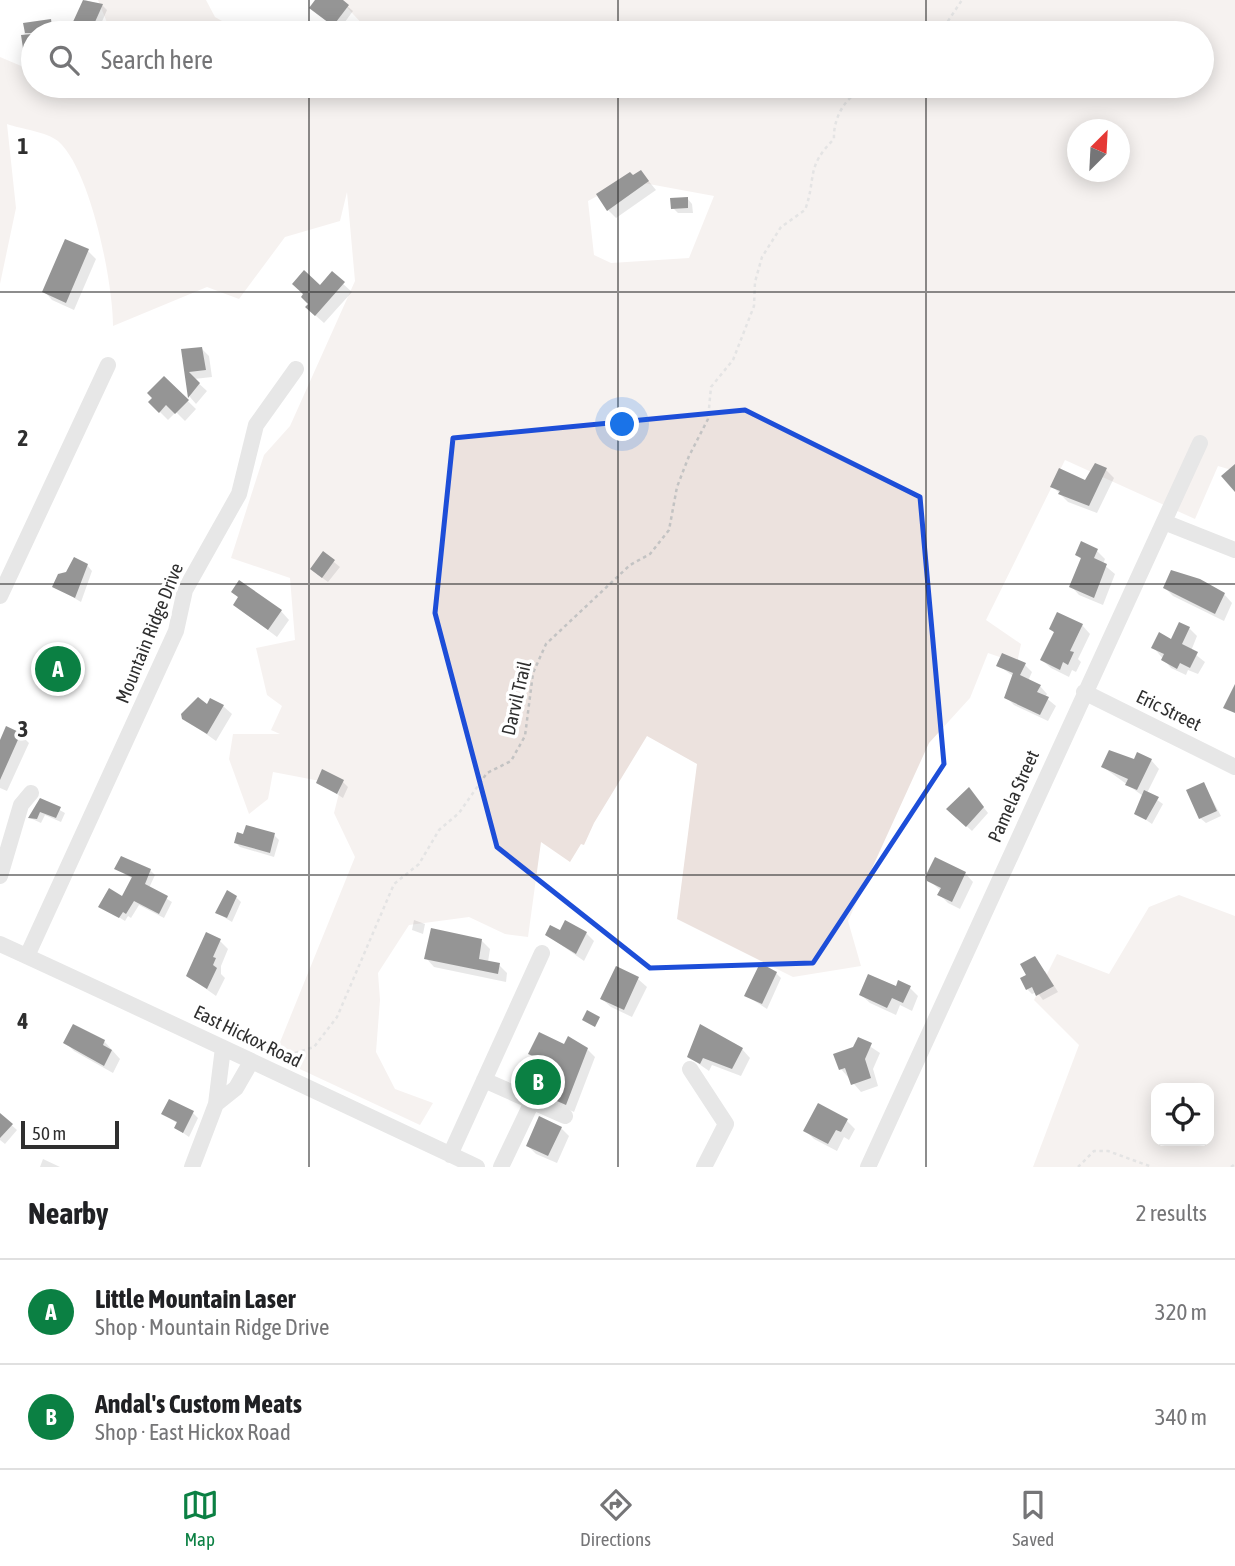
<!DOCTYPE html>
<html lang="en">
<head>
<meta charset="utf-8">
<style>
	:root { --surface:#fff; --page:#f2f2f2; --text:#202124; --muted:#757577; --line:#e0e0e0; --accent:#0b8043 }
	body { margin:0; font-family:"Asap Condensed",sans-serif; background:var(--page); color:var(--text) }
	.controls { position:absolute; right:21px; bottom:21px; display:grid; overflow:hidden; border-radius:14px; box-shadow:0 4px 18px #0003 }
	.controls button { width:63px; height:63px; display:grid; place-items:center; padding:0; border:0; border-bottom:2px solid var(--line); background:var(--surface); color:var(--text); font:35px sans-serif }
	.compass { position:absolute; left:1067px; top:119px; width:63px; height:63px; border-radius:50%; background:var(--surface); box-shadow:0 4px 18px #0003; rotate:24deg }
	.scale { position:absolute; left:21px; bottom:18px; width:98px; box-sizing:border-box; padding-left:7px; border:4px solid #2f2f2f; border-top:0; font-size:19px; line-height:24px; white-space:nowrap; color:#2f2f2f; -webkit-text-stroke:5px #fff; paint-order:stroke }
	.you { position:absolute; left:623px; top:425px; width:24px; height:24px; margin:-18px; border:5px solid #fff; border-radius:50%; background:#1a73e8; box-shadow:0 0 0 10px #1a73e833 }
	.badge { display:grid; place-items:center; width:46px; height:46px; border-radius:50%; background:var(--accent); color:#fff; font-size:23px; font-weight:700 }
	.pin { position:absolute; translate:-50% -50%; border:4px solid #fff; box-shadow:0 2px 7px #0006 }
	.list { margin:0; padding:0; list-style:none }
	h2 { display:flex; justify-content:space-between; align-items:center; height:91px; margin:0; padding:0 28px; font-size:30px }
	h2 small { font-size:23px; font-weight:400; color:var(--muted) }
	.list li { display:grid; grid-template-columns:46px 1fr auto; gap:21px; align-items:center; box-sizing:border-box; height:105px; padding:0 28px; border-top:2px solid var(--line) }
	.list b { display:block; font-size:26px; white-space:nowrap }
	.list p { margin:0; font-size:23px; white-space:nowrap; color:var(--muted) }
	.list em { font-size:23px; font-style:normal; color:var(--muted) }
	.icon { flex:none; width:38px; height:38px; fill:none; stroke:currentColor; stroke-width:2; stroke-linecap:round; stroke-linejoin:round }
	.map { position:relative; flex:none; width:1235px; height:1167px; overflow:hidden }
	.search { position:absolute; background:var(--surface); box-shadow:0 4px 18px #0003; left:21px; right:21px; top:21px; height:77px; display:flex; align-items:center; gap:18px; box-sizing:border-box; padding:0 24px; border-radius:38px; color:var(--muted); font-size:26px }
	.sheet { height:301px; background:var(--surface) }
	nav { display:flex; justify-content:space-around; align-items:center; box-sizing:border-box; height:98px; border-top:2px solid var(--line); background:var(--surface); font-size:19px; color:var(--muted) }
	nav a { display:grid; justify-items:center; gap:4px }
	nav .on { color:var(--accent) }
	.map>svg:first-child { display:block }
</style>
</head>
<body>
<div class="map">
<svg width="1235" height="1167" viewBox="0 0 1235 1167">
	<rect width="100%" height="100%" fill="#fff"/>
	<path fill="#ece2de" fill-rule="evenodd" d="M98,0H206L215,17L243,33H106L108,25Z
		M340,0H1235V471L1218,466L1195,519L1065,460L986,620L1021,644L1017,663L988,653L970,698L929,743L848,921L861,966L793,977L677,919L697,764L647,736L594,823L584,845L581,844L570,862L541,842L528,937L505,934L469,917L409,925L378,973L380,1000L376,1052L395,1089L433,1103L420,1125L274,1057L355,857L334,813L341,785L273,772L268,799L249,814L229,759L233,734H280L271,730L282,706L267,695L256,648L295,640L290,578L231,558L264,455L290,426L355,281L347,192L340,221L285,237L239,299L207,287L113,326C113,283 91,170 58,141C47,132 21,129 7,124L16,208L0,284V57L33,71V86H1202V33H355L366,28ZM1078,130H1120V172H1078ZM627,180L714,196L689,258L611,263L594,255L588,201Z
		M1179,895L1235,916V1167H1033L1079,1045L1034,1000L1057,954L1109,974L1149,907ZM1156,1088H1209V1141H1156Z"/>
	<path fill="#0003" d="M85,0L102,5L107,10L97,33L80,28L75,23Z
		M323,0H340L353,11L339,30L316,13Z
		M50,21L59,33H33V66L24,44L25,24Z
		M641,172L656,190L616,218L608,210L633,177Z
		M687,198L692,204L693,213H678L673,208Z
		M88,251L96,259L74,310L52,300L44,291Z
		M332,274L352,292L324,323L315,315L320,287Z
		M202,349L209,356L212,377L194,379L207,391L196,404L190,397L183,351Z
		M164,378L196,409L185,421L176,412L168,420L150,402Z
		M1106,470L1114,478L1097,513L1068,502L1052,486L1085,482Z
		M1097,551L1105,559L1103,564L1115,574L1103,605L1079,595L1071,586L1082,560L1077,555Z
		M323,553L340,567L328,582L317,574Z
		M87,565L92,571L81,602L54,586Z
		M1165,588L1224,594L1232,603L1224,621L1173,596Z
		M235,605L281,611L289,620L277,637Z
		M1082,625L1090,634L1078,659L1081,662L1076,672L1072,670L1069,677L1051,668L1042,660L1055,633L1051,629Z
		M1189,628L1197,636L1191,651L1205,662L1198,674L1188,670L1186,675L1171,668L1153,647L1172,641Z
		M998,665H1025L1032,672L1028,681L1040,686L1047,694L1045,697L1056,706L1048,721L1014,705L1006,697L1013,676Z
		M70,666L75,671L67,686L48,673Z
		M208,706H223L232,714L216,741L184,718Z
		M20,734L29,743L7,791L0,788V744Z
		M1151,760L1159,769L1147,793L1163,804L1152,824L1136,813L1143,796L1103,767Z
		M318,782H343L348,787L343,798Z
		M1204,784L1221,816L1206,823L1200,818Z
		M974,795L988,813L972,831L948,809Z
		M41,800L65,813L61,822L45,815L41,823L30,818Z
		M274,835L279,840L274,857L240,847L235,842Z
		M116,869L150,870L155,875L149,888L172,902L164,918L139,905L131,918L128,916L125,921L101,906L123,898L133,879Z
		M965,873L973,882L960,909L948,903L939,894L941,891L929,880Z
		M236,897L241,902L232,922L217,913Z
		M414,920L425,924L423,934L412,930Z
		M561,932L586,933L594,941L584,961L547,935Z
		M220,941L228,949L221,966V974L225,978L216,996L188,976Z
		M482,941L490,949L488,962L499,965L507,973L506,982L434,967L426,958Z
		M617,968L638,979L647,987L632,1017L611,1007L602,999Z
		M1045,971L1058,992L1043,1000L1037,992L1032,994L1027,989L1028,976Z
		M776,973L781,978L767,1009L747,996Z
		M896,988H910L918,996L912,1011L900,1005L896,1015L870,1003L861,995Z
		M859,1039L880,1053L873,1069L878,1086L861,1092L841,1069Z
		M104,1041L120,1059L113,1073L74,1051L66,1043Z
		M565,1046L587,1049L595,1057L574,1112L551,1101L534,1081L543,1063L531,1053Z
		M742,1049L750,1058L741,1076L712,1065L709,1071L689,1057Z
		M193,1113L198,1118L189,1137L176,1128L178,1124L164,1114Z
		M0,1115L17,1130L5,1144L0,1140Z
		M846,1120L855,1129L849,1140L844,1137L837,1151L814,1139L806,1131Z
		M561,1128L569,1136L557,1163L536,1154L528,1146Z
		M43,1159L60,1167H40Z"/>
	<path fill="#161616" d="M83,0L103,4L91,31L72,24Z
		M315,0H343L349,5L333,26L309,8Z
		M51,19L53,33H25L23,23Z
		M33,34V75H27L21,35Z
		M641,170L649,181L607,211L596,194L630,172L633,175Z
		M688,197V208L671,209L670,198Z
		M65,239L89,249L66,303L42,292Z
		M304,270L320,285L332,271L345,282L315,316L305,307L308,304L301,297L303,294L292,284Z
		M202,347L206,370L189,372L200,383L188,398L181,349Z
		M164,376L189,400L175,414L166,405L159,413L148,402L152,398L147,393Z
		M1095,463L1107,468L1089,506L1058,494L1060,491L1050,487L1059,468L1085,480Z
		M1235,464V492L1221,476Z
		M1081,541L1098,549L1094,558L1107,564L1094,598L1069,587L1081,558L1075,555Z
		M323,551L335,560L322,578L310,569Z
		M74,557L88,564L75,598L52,587L58,574L66,572Z
		M1171,570L1200,579L1225,593L1215,614L1163,588Z
		M239,580L282,610L268,630L233,605L238,597L231,592Z
		M1057,612L1083,624L1070,651L1074,652L1068,665L1063,662L1060,670L1040,660L1054,632L1049,629Z
		M1179,622L1190,627L1182,644L1198,652L1190,668L1180,663L1177,669L1161,660L1164,654L1151,648L1159,632L1171,639Z
		M1002,653L1026,663L1020,675L1041,685L1037,692L1049,697L1040,715L1004,698L1013,673L996,666Z
		M56,656L71,665L61,682L46,673Z
		M1235,684V713L1223,708Z
		M198,697L207,704L210,698L224,705L207,734L182,719L181,714Z
		M6,726L21,733L0,780V740Z
		M1109,750L1134,759L1137,752L1152,759L1137,790L1125,785L1128,779L1101,767Z
		M322,769L344,780L337,794L316,783Z
		M1204,782L1217,811L1199,819L1186,790Z
		M969,787L984,807L966,827L946,809Z
		M1144,790L1159,797L1146,820L1134,814Z
		M40,798L61,807L56,818L40,812L37,819L28,818Z
		M246,825L275,833L270,853L234,843L237,832L243,834Z
		M121,856L151,869L145,884L168,896L159,914L134,901L126,914L123,912L119,918L98,907L109,888L122,896L132,877L114,869Z
		M935,857L966,872L952,902L937,895L941,888L927,881L926,875Z
		M227,890L237,896L227,918L215,913Z
		M565,920L587,932L576,954L545,935L550,925L560,930Z
		M431,928L482,939L479,959L500,963L498,974L424,959Z
		M206,932L221,939L213,957L216,958L213,965L217,968L207,989L186,976Z
		M1035,956L1054,986L1036,996L1032,987L1026,990L1020,978L1026,975L1020,964Z
		M760,963L777,972L762,1004L744,996Z
		M616,966L639,977L624,1010L600,999Z
		M868,974L896,986L898,980L911,986L903,1003L892,998L887,1008L859,995Z
		M587,1010L600,1017L595,1027L582,1020Z
		M73,1024L105,1040L103,1045L112,1050L104,1066L63,1043Z
		M700,1024L743,1048L732,1069L703,1058L700,1064L687,1057Z
		M539,1032L564,1044L568,1036L588,1048L566,1105L541,1094L544,1087L532,1082L542,1060L528,1054Z
		M858,1037L872,1043L865,1059L871,1078L851,1085L845,1068L839,1070L833,1054L853,1047Z
		M169,1099L194,1111L183,1133L174,1128L177,1122L161,1114Z
		M818,1103L848,1119L841,1132L836,1130L828,1144L803,1131Z
		M0,1113L13,1124L0,1138Z
		M539,1116L562,1127L548,1156L526,1146Z"/>
	<g fill="none" stroke-linecap="round" stroke-linejoin="round">
		<path stroke="#c3c3c3" stroke-width="2.5" stroke-dasharray="3.5 3.5" stroke-linecap="butt" d="M940,33L962,0
			M295,1053L314,1047L337,1017L394,884L419,864L439,830L459,813L487,773L511,761L525,736L533,673L546,644L630,565L650,554L669,530L677,487L689,456L708,419L711,387L733,360L754,306L755,282L762,257L781,227L805,210C817,177 805,168 834,139C833,116 847,94 869,86
			M1078,1167L1094,1151H1108L1152,1167
			M1231,1167L1235,1164"/>
		<path stroke="#c9c9c9" stroke-width="16" d="M1164,522L1235,550
			M0,596L108,365
			M1084,692L1235,767
			M0,876L21,805L31,793
			M0,944C160,1017 318,1093 477,1167
			M27,956L176,631L185,590L239,494L256,425L296,369
			M690,1069L726,1124L704,1167
			M484,1080L565,1116
			M216,1104L236,1088L251,1062
			M450,1155L542,953
			M192,1167L216,1104L223,1048
			M501,1167L532,1102
			M868,1167L1200,443"/>
	</g>
	<path d="M0 0H1235V1167H0ZM745,410L920,497L944,764L813,963L650,968L497,847L435,613L453,438Z" fill="#fff" fill-opacity=".55" fill-rule="evenodd"/>
	<path fill="none" stroke="#1d4ed8" stroke-width="5" stroke-linejoin="round" d="M745,410L920,497L944,764L813,963L650,968L497,847L435,613L453,438Z"/>
	<path fill="none" stroke="#2f2f2f" stroke-width="2" stroke-opacity="0.55" d="M309,0V33M618,0V33M926,0V33M309,86V1167M618,86V1167M926,86V1167M0,292H1235M0,584H1235M0,875H1235"/>
	<g text-anchor="middle" dominant-baseline="central" stroke-width="7" stroke-linejoin="round" paint-order="stroke">
		<g font-size="19" fill="#2f2f2f" stroke="#fff">
			<text transform="translate(149 633) rotate(-68)">Mountain Ridge Drive</text>
			<text transform="translate(516 698) rotate(-77)">Darvil Trail</text>
			<text transform="translate(1169 710) rotate(26)">Eric Street</text>
			<text transform="translate(1013 796) rotate(-66)">Pamela Street</text>
			<text transform="translate(248 1036) rotate(26)">East Hickox Road</text>
		</g>
	</g>
	<g font-size="23" text-anchor="middle" font-weight="bold" fill="#2f2f2f" stroke="#fff" stroke-width="7" stroke-linejoin="round" paint-order="stroke">
		<text x="23" y="154">1</text>
		<text x="23" y="446">2</text>
		<text x="23" y="737">3</text>
		<text x="23" y="1029">4</text>
	</g>
</svg>
<div class="controls">
<button><svg class="icon" aria-label="locate" viewBox="0 0 24 24"><circle cx="12" cy="12" r="6"/><path d="M12 2v4M12 18v4M2 12h4M18 12h4"/></svg></button>
</div>
<svg class="compass" viewBox="-18 -18 36 36"><path d="M0-13l5 13h-10z" fill="#e53935"/><path d="M0 13l5-13h-10z" fill="#757577"/></svg>
<div class="scale">50 m</div>
<div class="you"></div>
<div class="pin badge" style="left:58px;top:669px">A</div>
<div class="pin badge" style="left:538px;top:1082px">B</div>
<div class="search"><svg class="icon" aria-label="search" viewBox="0 0 24 24"><circle cx="10" cy="10" r="6"/><path d="M15 15l6 6"/></svg>Search here</div>
</div>
<section class="sheet">
<h2>Nearby<small>2 results</small></h2>
<ul class="list">
<li><span class="badge">A</span><div><b>Little Mountain Laser</b><p>Shop · Mountain Ridge Drive</p></div><em>320 m</em></li>
<li><span class="badge">B</span><div><b>Andal's Custom Meats</b><p>Shop · East Hickox Road</p></div><em>340 m</em></li>
</ul>
</section>
<nav>
<a class="on"><svg class="icon" aria-label="map" viewBox="0 0 24 24"><path d="M3 6l6-2 6 2 6-2v14l-6 2-6-2-6 2zM9 4v14M15 6v14"/></svg>Map</a>
<a><svg class="icon" aria-label="directions" viewBox="0 0 24 24"><path d="M12 3l9 9-9 9-9-9zM9 14v-3h6M13 9l2 2-2 2"/></svg>Directions</a>
<a><svg class="icon" aria-label="saved" viewBox="0 0 24 24"><path d="M7 4h10v16l-5-4-5 4z"/></svg>Saved</a>
</nav>
</body>
</html>
